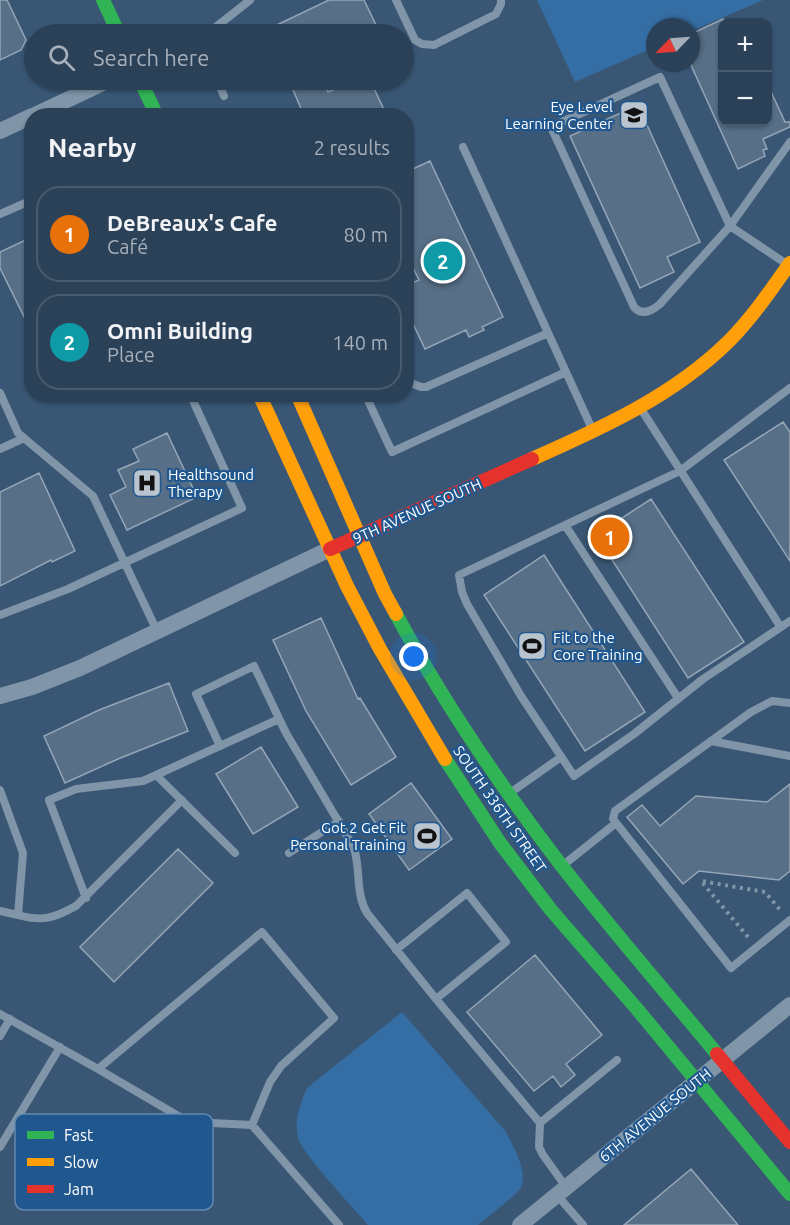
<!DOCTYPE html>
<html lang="en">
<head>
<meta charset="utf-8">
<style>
	:root { --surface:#2b4158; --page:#374c61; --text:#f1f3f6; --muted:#a6afba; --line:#475a6e; --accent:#e69b98 }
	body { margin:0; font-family:Ubuntu,sans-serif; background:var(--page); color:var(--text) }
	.controls { position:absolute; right:18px; top:18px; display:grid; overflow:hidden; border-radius:12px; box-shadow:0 2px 4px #0004 }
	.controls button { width:54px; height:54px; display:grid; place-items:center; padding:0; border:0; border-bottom:2px solid var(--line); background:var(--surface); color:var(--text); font:30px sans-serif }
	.compass { position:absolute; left:646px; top:18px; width:54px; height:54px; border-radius:50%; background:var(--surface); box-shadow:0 2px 4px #0004; rotate:245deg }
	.you { position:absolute; left:414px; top:657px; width:21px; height:21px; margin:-15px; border:4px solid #fff; border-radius:50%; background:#1a73e8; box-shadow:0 0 0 9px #1a73e833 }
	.badge { display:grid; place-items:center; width:39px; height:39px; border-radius:50%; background:var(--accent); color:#fff; font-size:20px; font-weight:700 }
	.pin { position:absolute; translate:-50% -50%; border:3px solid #fff; box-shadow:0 2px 6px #0006 }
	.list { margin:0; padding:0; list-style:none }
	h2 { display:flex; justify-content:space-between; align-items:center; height:78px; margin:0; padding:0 24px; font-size:26px }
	h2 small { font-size:20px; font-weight:400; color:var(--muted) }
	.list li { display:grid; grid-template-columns:39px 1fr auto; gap:18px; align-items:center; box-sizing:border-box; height:96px; margin:0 12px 12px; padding:0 12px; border:2px solid var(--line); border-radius:24px }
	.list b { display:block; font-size:22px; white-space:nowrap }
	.list p { margin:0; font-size:20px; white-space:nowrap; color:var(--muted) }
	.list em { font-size:20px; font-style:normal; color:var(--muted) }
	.icon { flex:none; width:33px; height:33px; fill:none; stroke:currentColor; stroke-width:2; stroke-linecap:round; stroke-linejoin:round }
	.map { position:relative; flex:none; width:790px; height:1225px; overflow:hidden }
	.search { position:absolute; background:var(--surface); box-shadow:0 2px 4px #0004; left:24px; top:24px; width:390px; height:66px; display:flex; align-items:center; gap:15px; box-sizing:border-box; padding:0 21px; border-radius:33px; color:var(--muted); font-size:22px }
	.panel { position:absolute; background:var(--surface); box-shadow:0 2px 4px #0004; left:24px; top:108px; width:390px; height:294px; border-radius:24px }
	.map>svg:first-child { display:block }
</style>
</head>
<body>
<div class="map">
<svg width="790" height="1225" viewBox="0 0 790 1225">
	<rect width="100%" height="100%" fill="#395775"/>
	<path fill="#356ea4" d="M537,0H763L691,31V27H655V47L575,82Z
		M402,1012L506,1132C513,1145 528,1172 521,1187C517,1195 487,1217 478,1225H368C354,1208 303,1155 298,1138C294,1120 300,1104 307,1088Z"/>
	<path fill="#576f87" stroke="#95a6b7" stroke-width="1.5" d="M0,0H7L26,40L21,50L0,60Z
		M329,0H364L378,29L366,34H258Z
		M723,19V122H768V85L785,122H790V127L763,139L767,149L763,150L765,156L738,169L691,65V34Z
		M289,80H322L328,92L356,80H370L387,116H304Z
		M638,105L700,242L667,257L674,272L640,288L570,136Z
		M430,161L503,317L482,327L484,330L469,337L466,330L425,349L406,309V286L419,280L406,254V172Z
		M32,237V333L0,268V252Z
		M783,422L790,432V561L724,460Z
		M167,433L197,497L127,530L110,495L126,487L118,470L139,461L133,449Z
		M39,473L75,551L52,562L51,560L0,586V492Z
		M651,499L744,642L688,678L596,535Z
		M544,555L645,712L585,751L484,595Z
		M321,618L358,699L360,698L396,757L351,785L306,711L273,640Z
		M169,683L188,731L118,759L65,783L44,736L99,710Z
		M261,747L298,807L253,834L216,774Z
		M411,783L452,839L409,870L369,814Z
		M790,784V871L779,880L699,871L683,884L627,817L642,805L660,826L696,796L767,802Z
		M178,849L213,883L114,982L80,947Z
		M535,955L602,1035L566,1064L575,1075L561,1087L553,1076L534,1091L467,1012Z
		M691,1169L738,1225H624Z"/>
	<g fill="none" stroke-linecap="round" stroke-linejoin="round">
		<path stroke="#8095a8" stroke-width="4" stroke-dasharray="3 4.5" stroke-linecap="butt" d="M748,937L701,881L765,892L781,911"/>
		<path stroke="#8095a8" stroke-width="8" d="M396,0L415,40L422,44L434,45L496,14L501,4V0
			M207,34L250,0
			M660,77L730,226L660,304C652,311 642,316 634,307L551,127Z
			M217,80L224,96
			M463,147L593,431
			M0,214L32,200
			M788,265L730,226L790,142
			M406,381L421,387H426L548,333
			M790,388L680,471L459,575L462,592L467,604L521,696L574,776L634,734L703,679L790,621
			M0,393L18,433L93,496L157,631
			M365,394L392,452L566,372
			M641,409L780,626
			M0,449L24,438
			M565,525L678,698
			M0,615L68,589L242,508L190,394
			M790,703L772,701L751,712L615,811L613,819L731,968L790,920
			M711,741L790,756
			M220,746L196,694L254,666L286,733L354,848C361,870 355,893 367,913L436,999L540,1123
			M156,775L235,853
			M0,790L23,853L18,915C43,922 54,918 76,906L182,800
			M510,793L561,757
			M289,853L339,821
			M562,866L616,823
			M86,898L49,800L76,789L143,781L279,719
			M0,911L18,915
			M396,950L467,893L506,942L436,999
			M0,1014L98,1069L180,1117L192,1122L252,1125L339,1225
			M0,1036L10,1019
			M98,1069L262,932L334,1018L281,1066L270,1082L252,1125
			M0,1147L60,1047
			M566,1187L543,1155L539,1147L540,1123L617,1060
			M556,1194L583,1225"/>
		<path stroke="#8095a8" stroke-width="16" d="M33,116L109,80
			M0,131L32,116
			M0,696L32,687L80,668L330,549
			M520,1225L790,1005"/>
		<path stroke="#30b455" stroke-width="14" d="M103,0L119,34
			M140,80L157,116
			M396,614C442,700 502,788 561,865C611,929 665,991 717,1054
			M445,759L500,843L551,910L637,1009L790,1194"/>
		<path stroke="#ff9f0a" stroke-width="14" d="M259,394L347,586L380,649L445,759
			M297,394L385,594L396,614
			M532,459C602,428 673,396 728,342C752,318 771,290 790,263"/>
		<path stroke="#e5322d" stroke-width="14" d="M330,549L532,459
			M717,1054L790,1142"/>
	</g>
	<defs>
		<g id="school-square" transform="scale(1.5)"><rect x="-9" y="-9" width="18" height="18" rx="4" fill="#bac4cf" stroke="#20578e"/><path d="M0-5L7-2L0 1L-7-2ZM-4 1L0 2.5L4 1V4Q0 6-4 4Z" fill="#111"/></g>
		<g id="hospital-square" transform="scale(1.5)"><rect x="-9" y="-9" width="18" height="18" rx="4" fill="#bac4cf" stroke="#20578e"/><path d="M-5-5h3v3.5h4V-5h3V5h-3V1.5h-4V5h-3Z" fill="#111"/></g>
		<g id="stadium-square" transform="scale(1.5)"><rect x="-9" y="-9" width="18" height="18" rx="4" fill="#bac4cf" stroke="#20578e"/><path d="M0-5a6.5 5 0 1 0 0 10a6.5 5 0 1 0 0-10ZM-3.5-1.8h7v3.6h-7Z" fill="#111"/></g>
	</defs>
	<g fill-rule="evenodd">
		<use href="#school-square" x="634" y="115"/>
		<use href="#hospital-square" x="147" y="483"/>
		<use href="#stadium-square" x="532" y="646"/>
		<use href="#stadium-square" x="427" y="836"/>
	</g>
	<g text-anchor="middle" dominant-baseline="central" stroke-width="4.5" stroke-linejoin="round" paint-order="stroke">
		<g font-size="15" fill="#fff" stroke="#20578e" text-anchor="end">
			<text x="613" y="106">Eye Level<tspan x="613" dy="17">Learning Center</tspan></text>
			<text x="168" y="474" text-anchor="start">Healthsound<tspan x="168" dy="17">Therapy</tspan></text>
			<text x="553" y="637" text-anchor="start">Fit to the<tspan x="553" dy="17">Core Training</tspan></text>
			<text x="406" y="827">Got 2 Get Fit<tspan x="406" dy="17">Personal Training</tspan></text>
		</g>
		<g font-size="15" fill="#fff" stroke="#20578e">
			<text transform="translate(417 511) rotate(-24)">9TH AVENUE SOUTH</text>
			<text transform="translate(500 809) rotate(55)">SOUTH 336TH STREET</text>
			<text transform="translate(655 1115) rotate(-39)">6TH AVENUE SOUTH</text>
		</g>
	</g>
	<rect x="15" y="1114" width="198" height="96" rx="9" fill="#20578e" stroke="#6389b0" stroke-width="1.5"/>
	<rect x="27" y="1131" width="27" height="8" fill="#30b455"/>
	<rect x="27" y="1158" width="27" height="8" fill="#ff9f0a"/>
	<rect x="27" y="1185" width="27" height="8" fill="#e5322d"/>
	<g font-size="16" fill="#fff">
		<text x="64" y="1141">Fast</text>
		<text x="64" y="1168">Slow</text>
		<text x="64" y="1195">Jam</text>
	</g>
</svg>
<div class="controls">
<button>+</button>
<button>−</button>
</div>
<svg class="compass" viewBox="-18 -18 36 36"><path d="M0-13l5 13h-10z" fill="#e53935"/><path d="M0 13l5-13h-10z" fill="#a6afba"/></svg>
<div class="you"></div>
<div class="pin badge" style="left:610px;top:537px;background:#e8710a">1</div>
<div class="pin badge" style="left:443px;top:261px;background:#0f9aa8">2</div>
<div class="search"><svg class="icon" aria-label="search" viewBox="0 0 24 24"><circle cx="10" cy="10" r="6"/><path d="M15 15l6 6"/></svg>Search here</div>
<section class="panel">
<h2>Nearby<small>2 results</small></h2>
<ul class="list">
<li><span class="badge" style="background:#e8710a">1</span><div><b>DeBreaux's Cafe</b><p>Café</p></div><em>80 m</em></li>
<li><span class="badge" style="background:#0f9aa8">2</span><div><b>Omni Building</b><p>Place</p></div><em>140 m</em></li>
</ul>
</section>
</div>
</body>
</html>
